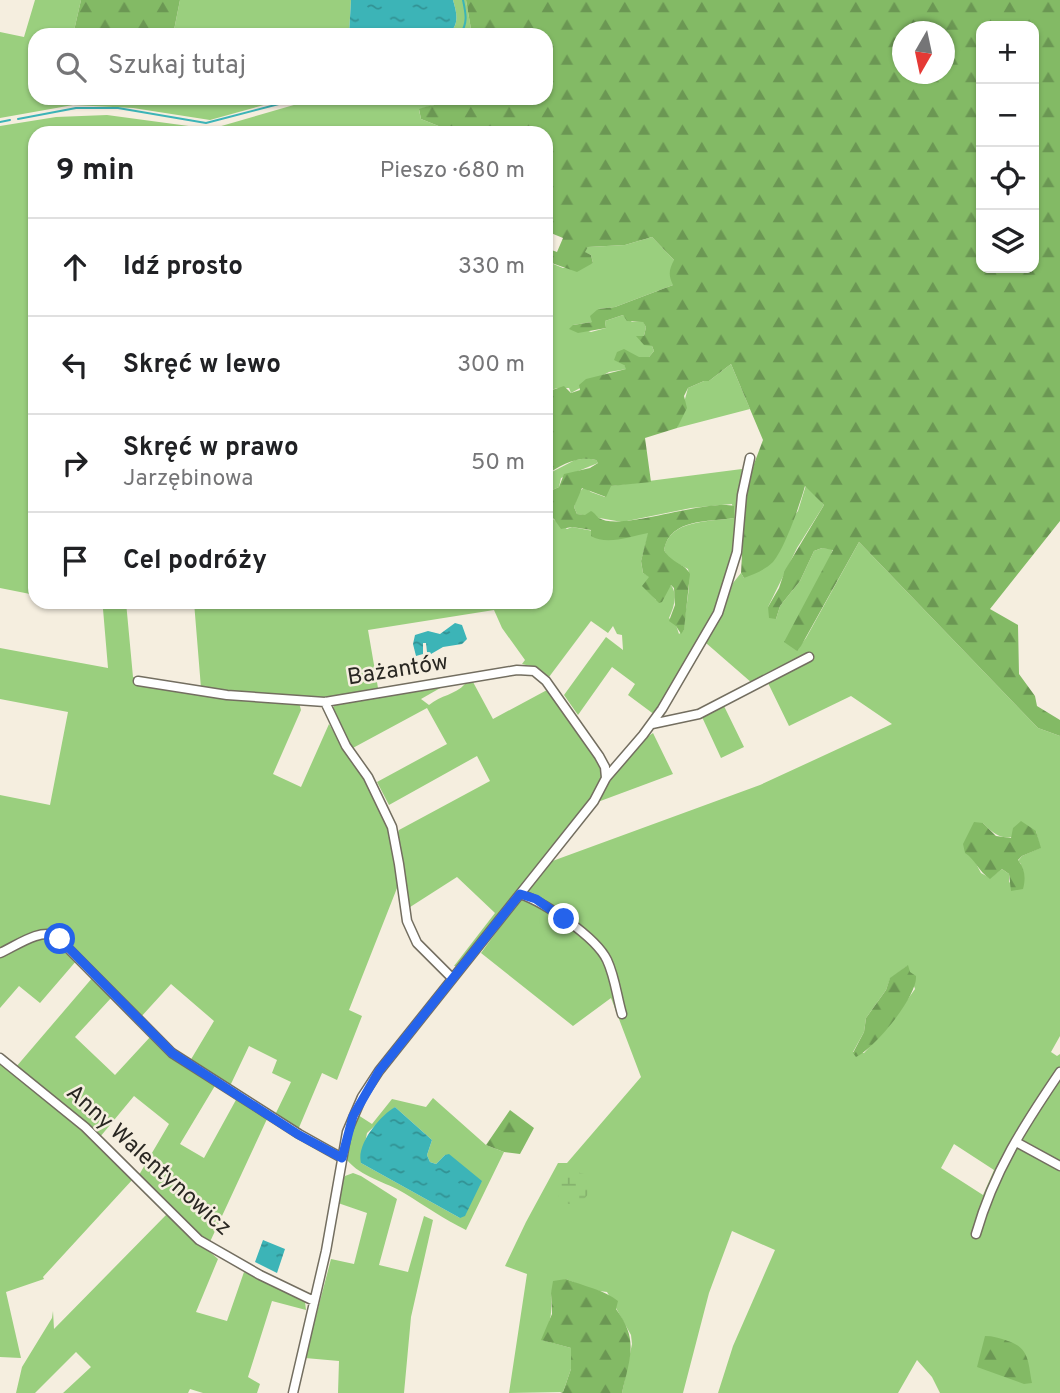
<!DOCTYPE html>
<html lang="pl">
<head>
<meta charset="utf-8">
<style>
	:root { --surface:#fff; --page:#f2f2f2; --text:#202124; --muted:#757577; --line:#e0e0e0 }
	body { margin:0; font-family:Overpass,sans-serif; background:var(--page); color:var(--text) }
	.controls { position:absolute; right:21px; top:21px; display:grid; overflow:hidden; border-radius:14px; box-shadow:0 2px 5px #0004 }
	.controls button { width:63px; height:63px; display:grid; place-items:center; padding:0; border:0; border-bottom:2px solid var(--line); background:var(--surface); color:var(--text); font:35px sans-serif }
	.compass { position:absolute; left:892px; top:21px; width:63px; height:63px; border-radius:50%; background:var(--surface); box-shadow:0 2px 5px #0004; rotate:189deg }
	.stop { position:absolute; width:21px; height:21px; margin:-16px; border:5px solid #2563eb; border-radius:50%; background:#fff }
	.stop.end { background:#2563eb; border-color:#fff; box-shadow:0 2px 7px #0008 }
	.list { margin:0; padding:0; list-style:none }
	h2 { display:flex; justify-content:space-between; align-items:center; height:91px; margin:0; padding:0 28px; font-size:30px }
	h2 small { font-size:23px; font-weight:400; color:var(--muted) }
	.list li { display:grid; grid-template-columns:46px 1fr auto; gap:21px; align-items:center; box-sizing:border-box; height:98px; padding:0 28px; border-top:2px solid var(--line) }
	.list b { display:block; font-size:26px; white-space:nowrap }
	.list p { margin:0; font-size:23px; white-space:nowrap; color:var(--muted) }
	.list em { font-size:23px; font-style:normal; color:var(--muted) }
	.icon { flex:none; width:38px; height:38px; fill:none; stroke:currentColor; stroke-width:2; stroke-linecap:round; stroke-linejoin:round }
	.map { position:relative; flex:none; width:1060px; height:1393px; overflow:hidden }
	.search { position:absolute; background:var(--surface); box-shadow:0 2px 5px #0004; left:28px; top:28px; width:525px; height:77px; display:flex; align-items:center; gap:18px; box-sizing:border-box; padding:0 24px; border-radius:21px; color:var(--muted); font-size:26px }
	.panel { position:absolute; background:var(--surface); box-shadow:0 2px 5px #0004; left:28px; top:126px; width:525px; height:483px; border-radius:21px }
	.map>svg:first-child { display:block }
</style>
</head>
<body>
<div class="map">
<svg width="1060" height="1393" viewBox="0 0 1060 1393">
	<defs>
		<pattern id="forest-firs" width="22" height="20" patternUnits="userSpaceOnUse" patternTransform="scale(1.75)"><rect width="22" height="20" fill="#83ba65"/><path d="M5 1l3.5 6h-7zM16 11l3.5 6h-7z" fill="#6b9753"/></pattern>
		<pattern id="wetland-marsh" width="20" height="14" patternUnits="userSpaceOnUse" patternTransform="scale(1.75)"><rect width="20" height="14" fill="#9acf7e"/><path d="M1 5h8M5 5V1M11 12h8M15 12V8" fill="none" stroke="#85b26d"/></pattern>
		<pattern id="water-ripples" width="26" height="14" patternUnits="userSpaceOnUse" patternTransform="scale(1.75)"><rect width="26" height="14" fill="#3cb4b7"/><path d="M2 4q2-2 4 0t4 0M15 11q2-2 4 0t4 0" fill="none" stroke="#329294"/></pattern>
	</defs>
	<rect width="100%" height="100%" fill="#f5eedf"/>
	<path fill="#9acf7e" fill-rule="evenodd" d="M35,0H81L73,35H35V98H289L210,120L133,108L73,105L0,118V32L24,37Z
		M180,0H351L349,35H173Z
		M453,0H466L472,35H447C460,25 457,14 453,0Z
		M318,98H452C441,106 431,104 419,110L421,119L456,133H35V595L0,588V126L56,117L107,115L211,129Z
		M652,237L674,260L673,285L615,307L598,309L592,322L573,325L591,332L606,328L605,321L623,315L632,322L643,321L646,327L644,336H637L652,346L654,351L649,357H639L624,365L627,369L609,372L571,393L569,388H557L546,392V336L548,330L546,327V261L563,268L593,263L591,255L584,252L588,247L625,245Z
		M731,364L750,409L677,428L688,388L704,381H709Z
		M587,458L596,460L598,463L561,478L559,487L546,493V475L575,460Z
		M742,469L736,547L720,604L655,715L628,695L635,684L612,667L578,715L564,695L606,637L623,650L622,635L617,634L613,626L608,633L591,621L549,677L538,668L522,664L525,660L502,628L494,610L368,630L378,688L375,690L320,699H298L301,710L273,774L301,787L329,724L347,754L364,777L386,822L392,844L399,883L349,1010L362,1016L337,1080L322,1073L298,1130L275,1115L291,1082L272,1073L277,1060L249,1046L230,1086L190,1061L214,1021L171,984L140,1018L54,932L0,951V795L50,805L68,712L0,699V648L108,668L103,609L70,602H126L133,677L201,688L194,602H546V514L567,529L572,527L625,537L649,532L641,561L643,573L649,576L651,594L656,600L671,585C678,595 674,607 669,618L676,625L679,634L684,630C684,612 692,586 688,569L669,559L664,550C669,519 709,522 734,518L732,504L691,508L622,522L577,514L574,507L578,494L584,487L591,492L605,497L610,486Z
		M806,485L824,505L797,548L768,607L776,619L780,606L800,581L814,551L822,548L833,549L796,651L806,638L859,542L1038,728L1060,736V1036L1051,1052L1057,1056L1060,1054V1393H940L932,1377L917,1360L898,1393H718L733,1346L775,1250L732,1231L709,1293L683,1393H622L632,1344L631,1335L607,1292L592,1290L566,1279C547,1289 552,1293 551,1312C551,1321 545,1332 542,1340L571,1348V1369L563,1392L509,1393L527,1274L505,1266L526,1222L558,1163H567L641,1077L611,998L573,1026L481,953L547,863L760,785L892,724L851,696L789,726L768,683L809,660L752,683L706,643L723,610L733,583L741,573L744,578L798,511ZM983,823C1002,844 1011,838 1036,831L1040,848L1022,856L1018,861L1021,864L1009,883V874L1002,869L990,878L981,873L973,858ZM907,966L915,989L888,1027L864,1053L853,1052L864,1032L866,1018L886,990L890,979ZM954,1144L994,1170L983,1195L941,1168Z
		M473,682L493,719L547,690L597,758C604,770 603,778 598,791L456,966H454L495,913L457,877L407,909L398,833L399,830L490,781L477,756L389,805L377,782L447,744L427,708L351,749L332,710L335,704L339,703L442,687L421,699L429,705C441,695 455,695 465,684Z
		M724,706L744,747L721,758L702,717Z
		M653,733L673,774L595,803C613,779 626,750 653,733Z
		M43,935L54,937L77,960L40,1003L19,986L0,1008V955Z
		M93,977L112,997L75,1037L115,1075L151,1036L216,1084L180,1144L204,1158L237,1098L267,1119L209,1244L139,1175L169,1124L134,1096L100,1137L16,1067Z
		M0,1061L89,1134L133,1179L43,1277L44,1279L6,1292L21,1358L0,1357Z
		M433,1098L486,1145L504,1152L466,1230C444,1219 425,1206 404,1193C386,1182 361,1177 347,1160L353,1128L358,1115L372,1124L392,1099L426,1107ZM395,1107L432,1140L427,1155L430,1162L436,1164L445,1155L460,1218L361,1163L367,1133Z
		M353,1173L361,1176L397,1199L379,1265L408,1272L424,1216L433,1220L411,1317L404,1393H338L339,1361L305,1358L331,1259L354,1264L367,1213L338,1203L341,1183L345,1176Z
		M167,1214L218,1259L196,1312L227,1321L244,1272L278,1286L305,1302L306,1310L272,1301L248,1377L260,1384L257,1393H203L190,1389L188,1393H63L91,1367L76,1352L35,1393H16L22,1367L52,1318L53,1311L54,1329Z"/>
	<path fill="url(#forest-firs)" fill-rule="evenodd" d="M81,0H180L173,35H73Z
		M466,0H1060V521L990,609L1018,625L1019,674L1035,696L1037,706L1060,720V736L1038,728L859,542L801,646L797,651L784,642L833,550L822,548L814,551L800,581L780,606L776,619L769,618L768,607L779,588L785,570L824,505L805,486C800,504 785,548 773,562C765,570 754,574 744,578L741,573L745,500L754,464L763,440L731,364L709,381H704L688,388L684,396L687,408L677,428L645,438L651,482L611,486L606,497L582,488L574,507L577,514L585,515L591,511C595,513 596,516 599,518C620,532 703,499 734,506V518C709,522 670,518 664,550C671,563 686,564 690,574L684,630L681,634L676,626L669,621L675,605L674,588L671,585L662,602L659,603L642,586L649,577L643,573L641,561L648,533C631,536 607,546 591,536V530L572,527L561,529L554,519L546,514V493L559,487L564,474L590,468L598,463L596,460C578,455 561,465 546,475V392L564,386L571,393L580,390L579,385L586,379L626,369L624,365L614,360L617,352L624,349L639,357H649L654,351L652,346L644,345L636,336H644L646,327L643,322L627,321L623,315L605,321L606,328L578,333L569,329L573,325L592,322L590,316L598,309L615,307L673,285C668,275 669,270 674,260L652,237L625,245L588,247L585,252L591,255L593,263L577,272L546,261V248L557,252L563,238L546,231V133H456L421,119L419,109C431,104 441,106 452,98H546V35H472ZM981,26H1034V268H981ZM902,32H944V74H902Z
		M1021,821L1036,831L1041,848L1022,856L1018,860C1025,869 1026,878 1023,889L1011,891L1009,874L1002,869L990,879C978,871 976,860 965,853L963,844L974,822L983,823L996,836L1011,838L1013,828Z
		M908,965L910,972L916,976C918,996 874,1049 856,1057L853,1053L864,1032L866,1018L886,990L890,978Z
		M510,1110L534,1128L520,1154L504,1152L486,1145Z
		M566,1279C583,1286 605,1290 618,1301L616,1309C639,1340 630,1357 622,1393H560L563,1392L571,1369V1348L541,1340L552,1314L551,1293L553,1281Z
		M985,1336C993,1336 1000,1338 1008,1341C1030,1348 1028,1363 1032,1383L1024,1384L977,1367Z"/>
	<path fill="url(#wetland-marsh)" d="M573,1171L584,1174L589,1183V1193L580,1204C564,1205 560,1203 555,1187L560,1177Z"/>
	<path fill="url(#water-ripples)" d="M351,0H453C457,14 460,25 447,35H349Z
		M455,623L462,625L467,639L462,644L443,647L431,654L427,652L426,643H423V654L416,656L413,644L415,635L428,631L440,634Z
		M395,1107L432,1140L427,1155L430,1162L436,1164L445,1155L449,1154L482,1181L465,1216L460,1218L361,1163C356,1144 380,1116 395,1107Z
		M263,1240L285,1249L277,1273L255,1262Z"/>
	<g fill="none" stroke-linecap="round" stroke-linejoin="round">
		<path stroke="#3cb4b7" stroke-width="2" d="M460,35C468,23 466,14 463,0
			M415,98L420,100
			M328,99L329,98
			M423,100L425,98
			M18,119L76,108H118L206,123L302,98
			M0,122L10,120"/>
		<g stroke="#736e60" stroke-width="11">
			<path id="minor" d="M138,681L227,695L325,702L517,670L534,671L546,681L599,756L605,767L606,778
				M325,702L346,746L368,777L392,827L399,864L407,921L417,943L452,978
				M652,724L699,714L809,657
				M520,894C544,902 596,937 607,960C615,977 617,997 622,1014
				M0,953C16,946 40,928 56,936L172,1053L299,1134L342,1158
				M0,1058L85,1127L199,1240L260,1275L314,1301
				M1016,1142L1060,1166
				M976,1234C994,1171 1024,1125 1060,1072
				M293,1393L326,1251L347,1132L362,1097L379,1071L594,801L606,778L643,735L662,709L718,613L737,552L742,495L750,458"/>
		</g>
		<use href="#minor" stroke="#fff" stroke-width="8"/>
	</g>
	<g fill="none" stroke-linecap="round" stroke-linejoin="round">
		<path stroke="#2563eb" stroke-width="9" d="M60,939L172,1053L299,1135L342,1158L353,1116L379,1071L520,894L536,899L564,919"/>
	</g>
	<g text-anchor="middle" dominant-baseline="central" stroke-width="5" stroke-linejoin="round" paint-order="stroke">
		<g font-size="23" fill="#292722" stroke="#f5eedf">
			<text transform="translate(398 671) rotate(-9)">Bażantów</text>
			<text transform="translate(148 1161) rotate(42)">Anny Walentynowicz</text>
		</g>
	</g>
</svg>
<div class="controls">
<button>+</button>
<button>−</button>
<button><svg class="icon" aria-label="locate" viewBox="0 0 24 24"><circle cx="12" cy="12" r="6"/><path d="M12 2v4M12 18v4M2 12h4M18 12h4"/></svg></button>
<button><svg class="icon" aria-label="layers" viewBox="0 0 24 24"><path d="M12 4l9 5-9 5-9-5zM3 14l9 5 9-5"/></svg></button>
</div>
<svg class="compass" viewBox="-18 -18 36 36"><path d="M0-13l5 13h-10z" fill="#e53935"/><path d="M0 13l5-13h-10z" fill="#757577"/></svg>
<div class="stop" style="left:60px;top:939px"></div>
<div class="stop end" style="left:564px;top:919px"></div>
<div class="search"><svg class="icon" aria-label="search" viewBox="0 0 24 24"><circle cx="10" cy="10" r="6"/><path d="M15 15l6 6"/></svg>Szukaj tutaj</div>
<section class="panel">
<h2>9 min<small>Pieszo · 680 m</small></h2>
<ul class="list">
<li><svg class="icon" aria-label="ahead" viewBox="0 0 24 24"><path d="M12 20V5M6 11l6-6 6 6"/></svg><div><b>Idź prosto</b></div><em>330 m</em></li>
<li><svg class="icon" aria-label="left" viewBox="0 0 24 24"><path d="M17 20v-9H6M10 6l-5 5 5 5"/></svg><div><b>Skręć w lewo</b></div><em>300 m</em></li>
<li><svg class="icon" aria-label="right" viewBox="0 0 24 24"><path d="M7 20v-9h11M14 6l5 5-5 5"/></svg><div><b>Skręć w prawo</b><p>Jarzębinowa</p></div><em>50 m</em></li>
<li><svg class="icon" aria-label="arrive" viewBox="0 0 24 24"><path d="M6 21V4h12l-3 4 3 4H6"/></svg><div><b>Cel podróży</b></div></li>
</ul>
</section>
</div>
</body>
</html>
